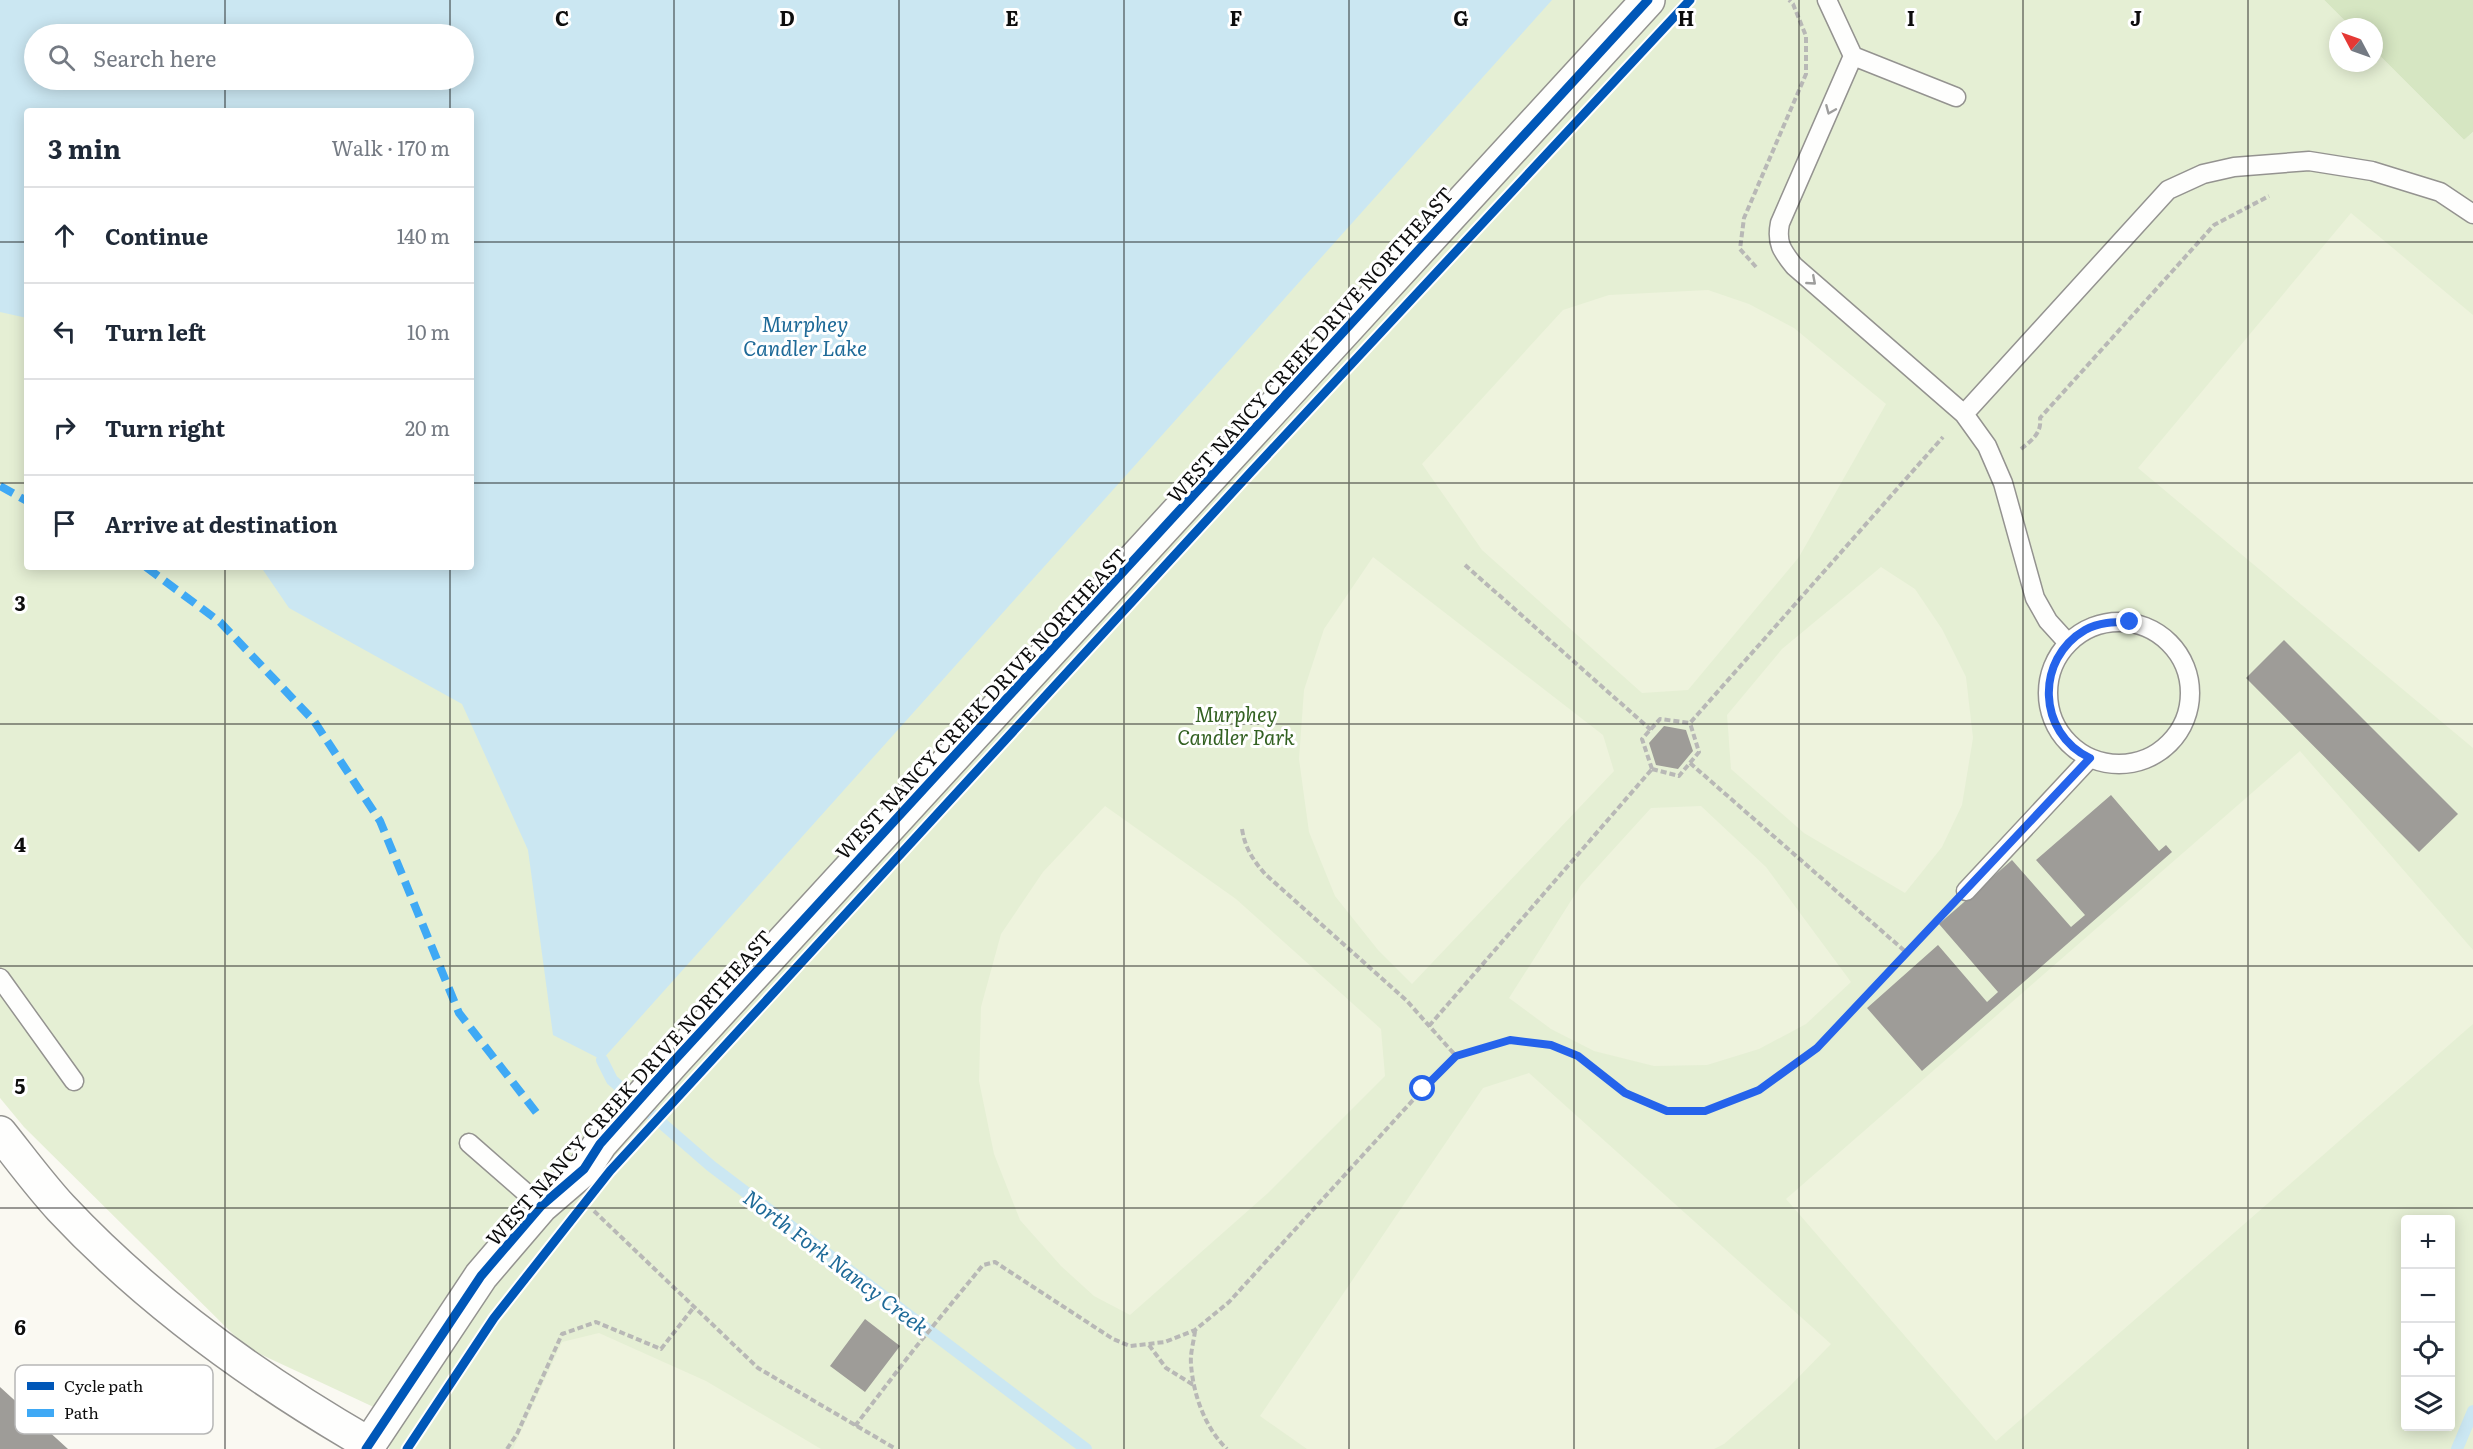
<!DOCTYPE html>
<html lang="en">
<head>
<meta charset="utf-8">
<style>
	:root { --surface:#fff; --page:#f2f2f3; --text:#1f2937; --muted:#747a83; --line:#e0e1e3 }
	body { margin:0; font-family:Literata,serif; background:var(--page); color:var(--text) }
	.controls { position:absolute; right:18px; bottom:18px; display:grid; overflow:hidden; border-radius:6px; box-shadow:0 3px 15px #0003 }
	.controls button { width:54px; height:54px; display:grid; place-items:center; padding:0; border:0; border-bottom:2px solid var(--line); background:var(--surface); color:var(--text); font:30px sans-serif }
	.compass { position:absolute; left:2329px; top:18px; width:54px; height:54px; border-radius:50%; background:var(--surface); box-shadow:0 3px 15px #0003; rotate:311deg }
	.stop { position:absolute; width:18px; height:18px; margin:-14px; border:4px solid #2563eb; border-radius:50%; background:#fff }
	.stop.end { background:#2563eb; border-color:#fff; box-shadow:0 2px 6px #0008 }
	.list { margin:0; padding:0; list-style:none }
	h2 { display:flex; justify-content:space-between; align-items:center; height:78px; margin:0; padding:0 24px; font-size:26px }
	h2 small { font-size:20px; font-weight:400; color:var(--muted) }
	.list li { display:grid; grid-template-columns:39px 1fr auto; gap:18px; align-items:center; box-sizing:border-box; height:96px; padding:0 24px; border-top:2px solid var(--line) }
	.list b { display:block; font-size:22px; white-space:nowrap }
	.list em { font-size:20px; font-style:normal; color:var(--muted) }
	.icon { flex:none; width:33px; height:33px; fill:none; stroke:currentColor; stroke-width:2; stroke-linecap:round; stroke-linejoin:round }
	.map { position:relative; flex:none; width:2473px; height:1449px; overflow:hidden }
	.search { position:absolute; background:var(--surface); box-shadow:0 3px 15px #0003; left:24px; top:24px; width:450px; height:66px; display:flex; align-items:center; gap:15px; box-sizing:border-box; padding:0 21px; border-radius:33px; color:var(--muted); font-size:22px }
	.panel { position:absolute; background:var(--surface); box-shadow:0 3px 15px #0003; left:24px; top:108px; width:450px; height:462px; border-radius:6px }
	.map>svg:first-child { display:block }
</style>
</head>
<body>
<div class="map">
<svg width="2473" height="1449" viewBox="0 0 2473 1449">
	<rect width="100%" height="100%" fill="#faf9f2"/>
	<path fill="#e5efd4" fill-rule="evenodd" d="M0,0H2324L2351,27H2338V63H2374V50L2464,140L2473,132V1449H389L395,1417L247,1348L24,1127L0,1098ZM34,34H464V80H34ZM27,111H471V567H27ZM2406,1220H2450V1426H2406Z"/>
	<path fill="#d6e6c2" d="M2324,0H2473V132L2464,140L2374,50V27H2351Z"/>
	<path fill="#eef3dd" d="M2351,213L2473,315V748L2138,468Z
		M1708,290L1749,304L1794,328L1886,404L1799,557L1688,690L1642,693L1482,550L1422,464L1563,310L1609,295Z
		M1373,557L1603,735L1614,771L1412,984L1378,950L1335,896L1309,832L1299,759L1304,690L1324,629Z
		M1881,567L1915,589L1942,629L1966,677L1973,738L1962,805L1942,847L1905,893L1804,833L1731,769L1727,715L1782,649Z
		M2300,751L2473,950V1024L1996,1441L1786,1199Z
		M1105,806L1236,899L1381,1029L1385,1076L1268,1193L1130,1315L1094,1296L1061,1266L1020,1220L994,1154L979,1081L981,1007L1001,934L1043,872Z
		M1701,806L1766,867L1851,982L1806,1024L1759,1049L1707,1065L1654,1066L1594,1051L1551,1029L1509,998L1581,885L1651,808Z
		M1529,1073L1831,1344L1786,1390L1724,1444L1714,1449H1307L1260,1416L1483,1088Z
		M599,1333L706,1381L821,1449H513L562,1342Z"/>
	<path fill="#cbe7f2" fill-rule="evenodd" d="M0,0H1552L602,1060L553,1035L528,850L462,704L289,608L261,567H471V111H27V318L0,312ZM34,34H464V80H34Z"/>
	<g fill="none" stroke-linecap="round" stroke-linejoin="round">
		<path stroke="#cbe7f2" stroke-width="12" d="M602,1060L612,1080L711,1166L1086,1449
			M2457,1449L2473,1411"/>
	</g>
	<path fill="#9e9c98" d="M2284,640L2458,814L2419,852L2246,678Z
		M1664,726L1686,730L1693,751L1678,769L1656,765L1649,743Z
		M2111,795L2159,851L2166,845L2172,852L1922,1071L1867,1008L1938,945L1987,1002L1998,992L1939,924L2012,860L2071,927L2085,915L2036,860Z
		M865,1319L900,1346L865,1392L830,1366Z
		M0,1387L68,1449H0Z"/>
	<g fill="none" stroke-linecap="round" stroke-linejoin="round">
		<g stroke="#949390" stroke-width="21">
			<path id="service" d="M1827,0L1853,56L1956,97
				M1853,56L1780,223C1776,243 1782,251 1794,266L1964,414L1987,446L2003,483L2035,598L2048,621L2068,643
				M1964,414L2168,190L2203,174L2234,167L2309,161L2372,171L2440,192L2473,214
				M2048 693a71 71 0 1 1 142 0a71 71 0 1 1-142 0Z
				M1966,891L2090,758
				M0,978L74,1081
				M469,1143L541,1206"/>
		</g>
		<g stroke="#949390" stroke-width="36">
			<path id="minor" d="M0,1133C20,1158 39,1184 61,1208C149,1302 258,1380 369,1444"/>
		</g>
		<g stroke="#949390" stroke-width="36">
			<path id="tertiary" d="M366,1449L481,1276L541,1206L584,1169L600,1144L673,1062L1648,0"/>
		</g>
		<path stroke="#b8b8b6" stroke-width="4" stroke-dasharray="6 3" stroke-linecap="butt" d="M1756,267L1740,249L1744,218L1806,74V36L1793,4L1789,0
			M2021,449C2032,440 2042,433 2040,418L2214,225L2269,196
			M1465,565L1651,730
			M1690,763L1907,953
			M1652,769L1642,739L1660,719L1690,723L1943,437
			M1652,769L1679,776L1699,752L1690,723
			M1242,829C1245,848 1253,860 1265,874L1407,1001L1456,1056
			M1429,1026L1652,769
			M594,1211L758,1368L896,1449
			M1195,1331C1194,1341 1190,1353 1191,1364C1193,1394 1205,1428 1227,1449
			M1149,1345L1166,1368L1195,1386
			M855,1426L915,1348L983,1265L995,1262L1113,1339L1130,1346L1165,1342L1195,1330L1229,1302L1423,1089L1456,1056L1510,1040L1551,1045L1578,1056L1625,1093L1667,1111H1705L1759,1090L1817,1048L1947,911
			M507,1449L517,1434L562,1334L596,1322L661,1349L694,1307"/>
		<use href="#service" stroke="#fefefd" stroke-width="18"/>
		<use href="#minor" stroke="#fefefd" stroke-width="33"/>
		<use href="#tertiary" stroke="#fefefd" stroke-width="33"/>
		<path stroke="#3fa9f5" stroke-width="8" stroke-dasharray="15 8" stroke-linecap="butt" d="M0,486L27,501
			M146,567L220,622L314,721L380,821L459,1013L539,1116"/>
		<g stroke="#fff" stroke-width="13">
			<path id="cycleway" d="M366,1449L481,1276L541,1206L584,1169L600,1144L673,1062L1648,0
				M407,1449L494,1318L610,1171L1250,473L1690,0"/>
		</g>
		<use href="#cycleway" stroke="#0057b8" stroke-width="9"/>
	</g>
	<defs><path id="oneway-chevron" d="M-2-3.5L2.5 0L-2 3.5" fill="none" stroke-width="1.6" stroke-linecap="round" stroke-linejoin="round" transform="scale(1.5)"/></defs>
	<g stroke="#9e9e9d">
		<use href="#oneway-chevron" transform="translate(1830 110) rotate(113)"/>
		<use href="#oneway-chevron" transform="translate(1812 281) rotate(41)"/>
	</g>
	<g fill="none" stroke-linecap="round" stroke-linejoin="round">
		<path stroke="#2563eb" stroke-width="8" d="M1423,1089L1456,1056L1510,1040L1551,1045L1578,1056L1625,1093L1667,1111H1705L1759,1090L1817,1048L2090,758C2037,733 2035,659 2085,630C2099,622 2114,622 2130,622"/>
	</g>
	<path fill="none" stroke="#0d0d0d" stroke-width="1.5" stroke-opacity="0.55" d="M225,0V34M450,0V34M674,0V1449M899,0V1449M1124,0V1449M1349,0V1449M1574,0V1449M1799,0V1449M2023,0V1449M2248,0V1449M225,80V111M450,80V111M0,242H27M471,242H2473M0,483H27M471,483H2473M225,567V1449M450,567V1449M0,724H2473M0,966H2473M0,1208H2473"/>
	<g text-anchor="middle" dominant-baseline="central" stroke-width="6" stroke-linejoin="round" paint-order="stroke">
		<g font-size="20" fill="#0d0d0d" stroke="#fff">
			<text transform="translate(1309 344) rotate(-48)">WEST NANCY CREEK DRIVE NORTHEAST</text>
			<text transform="translate(980 703) rotate(-47)">WEST NANCY CREEK DRIVE NORTHEAST</text>
			<text transform="translate(628 1087) rotate(-48)">WEST NANCY CREEK DRIVE NORTHEAST</text>
		</g>
		<g font-size="20" font-style="italic" fill="#336122" stroke="#fff">
			<text x="1236" y="713">Murphey<tspan x="1236" dy="23">Candler Park</tspan></text>
		</g>
		<g font-size="21" font-style="italic" fill="#1e6a98" stroke="#fff">
			<text x="805" y="322">Murphey<tspan x="805" dy="24">Candler Lake</tspan></text>
			<text transform="translate(837 1261) rotate(37)">North Fork Nancy Creek</text>
		</g>
	</g>
	<rect x="15" y="1365" width="198" height="69" rx="9" fill="#fff" stroke="#b6b6b6" stroke-width="1.5"/>
	<rect x="27" y="1382" width="27" height="8" fill="#0057b8"/>
	<rect x="27" y="1409" width="27" height="8" fill="#3fa9f5"/>
	<g font-size="16" fill="#0d0d0d">
		<text x="64" y="1392">Cycle path</text>
		<text x="64" y="1419">Path</text>
	</g>
	<g font-size="20" text-anchor="middle" font-weight="bold" fill="#0d0d0d" stroke="#fff" stroke-width="6" stroke-linejoin="round" paint-order="stroke">
		<text x="562" y="26">C</text>
		<text x="787" y="26">D</text>
		<text x="1012" y="26">E</text>
		<text x="1236" y="26">F</text>
		<text x="1461" y="26">G</text>
		<text x="1686" y="26">H</text>
		<text x="1911" y="26">I</text>
		<text x="2136" y="26">J</text>
		<text x="20" y="611">3</text>
		<text x="20" y="852">4</text>
		<text x="20" y="1094">5</text>
		<text x="20" y="1335">6</text>
	</g>
</svg>
<div class="controls">
<button>+</button>
<button>−</button>
<button><svg class="icon" aria-label="locate" viewBox="0 0 24 24"><circle cx="12" cy="12" r="6"/><path d="M12 2v4M12 18v4M2 12h4M18 12h4"/></svg></button>
<button><svg class="icon" aria-label="layers" viewBox="0 0 24 24"><path d="M12 4l9 5-9 5-9-5zM3 14l9 5 9-5"/></svg></button>
</div>
<svg class="compass" viewBox="-18 -18 36 36"><path d="M0-13l5 13h-10z" fill="#e53935"/><path d="M0 13l5-13h-10z" fill="#747a83"/></svg>
<div class="stop" style="left:1423px;top:1089px"></div>
<div class="stop end" style="left:2130px;top:622px"></div>
<div class="search"><svg class="icon" aria-label="search" viewBox="0 0 24 24"><circle cx="10" cy="10" r="6"/><path d="M15 15l6 6"/></svg>Search here</div>
<section class="panel">
<h2>3 min<small>Walk · 170 m</small></h2>
<ul class="list">
<li><svg class="icon" aria-label="ahead" viewBox="0 0 24 24"><path d="M12 20V5M6 11l6-6 6 6"/></svg><div><b>Continue</b></div><em>140 m</em></li>
<li><svg class="icon" aria-label="left" viewBox="0 0 24 24"><path d="M17 20v-9H6M10 6l-5 5 5 5"/></svg><div><b>Turn left</b></div><em>10 m</em></li>
<li><svg class="icon" aria-label="right" viewBox="0 0 24 24"><path d="M7 20v-9h11M14 6l5 5-5 5"/></svg><div><b>Turn right</b></div><em>20 m</em></li>
<li><svg class="icon" aria-label="arrive" viewBox="0 0 24 24"><path d="M6 21V4h12l-3 4 3 4H6"/></svg><div><b>Arrive at destination</b></div></li>
</ul>
</section>
</div>
</body>
</html>
